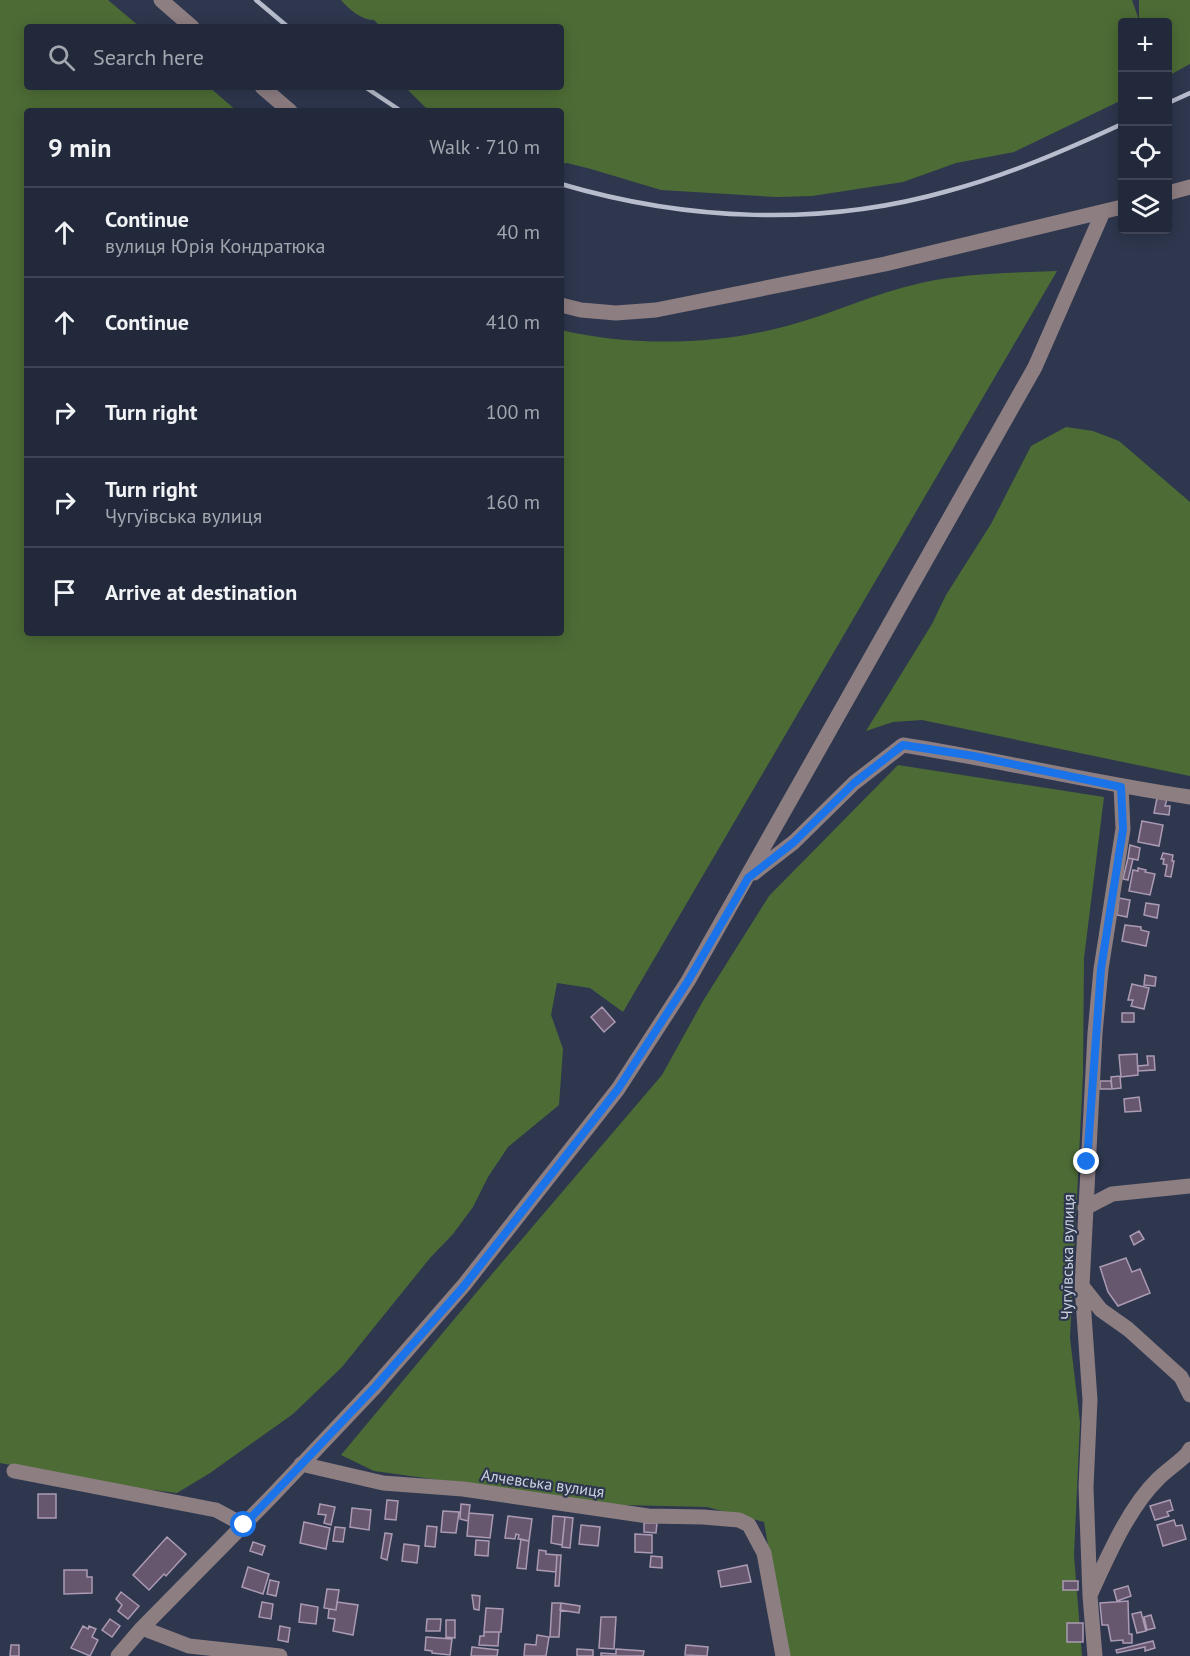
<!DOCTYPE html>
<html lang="en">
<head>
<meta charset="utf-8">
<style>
	:root { --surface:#22293a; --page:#2e3545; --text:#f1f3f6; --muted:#a2a6af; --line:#3f4554 }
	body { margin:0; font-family:"PT Sans",sans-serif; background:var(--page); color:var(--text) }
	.controls { position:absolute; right:18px; top:18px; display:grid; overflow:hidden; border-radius:6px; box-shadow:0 3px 15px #0003 }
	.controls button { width:54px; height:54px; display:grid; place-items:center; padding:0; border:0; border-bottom:2px solid var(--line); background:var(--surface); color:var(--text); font:30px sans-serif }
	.stop { position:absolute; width:18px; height:18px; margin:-14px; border:4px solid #1a73e8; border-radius:50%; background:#fff }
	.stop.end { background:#1a73e8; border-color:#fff; box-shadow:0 2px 6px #0008 }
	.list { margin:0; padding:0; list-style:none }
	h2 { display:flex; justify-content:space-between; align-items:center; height:78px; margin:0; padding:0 24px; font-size:26px }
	h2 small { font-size:20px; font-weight:400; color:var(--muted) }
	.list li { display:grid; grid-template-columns:39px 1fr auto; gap:18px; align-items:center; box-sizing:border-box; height:90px; padding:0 24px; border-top:2px solid var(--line) }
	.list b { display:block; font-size:22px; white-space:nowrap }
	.list p { margin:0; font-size:20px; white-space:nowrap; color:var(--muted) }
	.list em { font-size:20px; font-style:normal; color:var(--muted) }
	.icon { flex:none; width:33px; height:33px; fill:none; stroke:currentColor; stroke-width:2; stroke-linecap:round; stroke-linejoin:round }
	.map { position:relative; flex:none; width:1190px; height:1656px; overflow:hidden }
	.search { position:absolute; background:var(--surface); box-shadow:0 3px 15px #0003; left:24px; top:24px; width:540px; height:66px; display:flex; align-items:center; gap:15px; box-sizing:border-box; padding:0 21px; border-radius:6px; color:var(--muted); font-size:22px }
	.panel { position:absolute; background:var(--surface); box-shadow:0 3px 15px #0003; left:24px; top:108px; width:540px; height:528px; border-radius:6px }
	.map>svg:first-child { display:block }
</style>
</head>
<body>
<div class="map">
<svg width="1190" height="1656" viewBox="0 0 1190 1656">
	<rect width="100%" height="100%" fill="#2e374e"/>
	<path fill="#4d6c35" d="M0,0H108L140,27H27V87H209L237,111H27V633H561V330C632,347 716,345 787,326C832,314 875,293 921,283C965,273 1012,273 1057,271L623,1012L590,988L557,983L551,1015L563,1049L559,1105L508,1147L488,1177L473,1207L453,1234L430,1258L342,1367L293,1414L210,1473L177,1493L120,1486L0,1463Z
		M341,0H1132L1139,20V0H1190V64L1168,76V22H1122V100L1014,152L956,163L903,182L812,196L776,197L661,190L591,169L567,163L561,164V111H433L425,107L405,87H561V27H381L374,20C361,20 349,9 341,0Z
		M1066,427L1093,431L1119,441L1190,502V776L922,720L893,722L866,731L932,624L946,595L991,524L1031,446Z
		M898,765L1104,797L1084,958L1083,1074L1070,1338L1080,1422L1074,1555L1082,1656H787L764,1522L707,1507L622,1505L374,1471L341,1455L481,1287L662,1075L703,1001L769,896Z"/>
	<path fill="#67576e" stroke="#ab9ab3" stroke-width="1.5" d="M1157,798L1167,799L1165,806H1170L1169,815L1154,813Z
		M1142,821L1163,825L1159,846L1138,842Z
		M1130,845L1140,848L1138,860L1128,858Z
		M1163,853L1173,855L1172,861H1174L1171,877L1165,876L1167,865L1163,864L1164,859H1161Z
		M1128,858L1133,859L1128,880L1123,879Z
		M1138,868L1146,870L1145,872L1155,874L1150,895L1129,891L1133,870L1138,871Z
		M1119,898L1130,900L1127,917L1117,915Z
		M1146,903L1159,905L1157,918L1144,915Z
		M1125,925L1141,927V930L1149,932L1146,946L1122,941Z
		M1145,975L1156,977L1155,986L1144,985Z
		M1132,984L1149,988L1144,1009L1131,1006L1133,1000H1128Z
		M602,1007L615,1022L604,1032L591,1017Z
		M1122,1013H1134V1022H1122Z
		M1137,1054L1138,1075L1121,1077L1119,1055Z
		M1147,1056H1154L1155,1070L1138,1071V1066L1148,1065Z
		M1120,1076L1121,1088L1112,1089L1111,1077Z
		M1100,1081H1111L1112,1089H1100Z
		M1139,1097L1141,1111L1125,1112L1124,1099Z
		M1139,1231L1144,1239L1134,1245L1130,1236Z
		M1126,1258L1132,1272L1140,1269L1150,1293L1118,1306L1108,1292L1100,1267Z
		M38,1494H56V1518H38Z
		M387,1500L398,1501L396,1520L385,1519Z
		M1170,1500L1173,1510L1167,1512L1169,1516L1155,1520L1150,1506Z
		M320,1504L335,1507L331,1525L324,1523L326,1515L318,1514Z
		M461,1504L470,1505L468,1521L460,1519Z
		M352,1508L371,1510L369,1530L350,1527Z
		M443,1511L459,1512L456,1533L441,1532Z
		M469,1513L493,1515L490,1538L467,1536Z
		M508,1516L532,1519L529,1541L518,1539L519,1535L516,1534L515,1539L505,1538Z
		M553,1516L565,1517L562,1545L551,1543Z
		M565,1517L573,1518L570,1548L562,1547Z
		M1174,1520L1176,1526L1182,1525L1186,1539L1163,1546L1157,1525Z
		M304,1522L330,1528L326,1549L300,1543Z
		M644,1523H657L656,1533L644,1532Z
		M581,1525L600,1527L598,1546L579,1544Z
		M427,1526L437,1527L435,1547L425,1546Z
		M335,1527L345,1528L343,1542L333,1541Z
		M385,1533L392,1534L387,1560L381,1558Z
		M635,1534L652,1535V1553L635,1552Z
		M167,1537L186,1554L166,1576L164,1574L149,1590L133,1575Z
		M521,1539L529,1541L526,1569L517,1568Z
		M476,1540L489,1541L488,1556L475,1555Z
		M253,1542L265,1546L262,1555L250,1551Z
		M404,1544L419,1546L417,1563L402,1561Z
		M539,1550L546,1551V1554L557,1555L556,1572L537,1570Z
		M557,1555H561L559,1586H555Z
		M651,1556L662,1557V1568L650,1567Z
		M747,1565L751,1582L721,1587L718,1571Z
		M248,1567L269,1574L263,1594L242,1587Z
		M64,1570H87V1577H92V1593L64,1594Z
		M270,1580L279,1582L276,1596L267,1594Z
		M1063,1581H1078V1590H1063Z
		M1128,1586L1131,1596L1117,1601L1114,1590Z
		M327,1589L339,1590L336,1610L324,1608Z
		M121,1592L139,1606L128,1619L118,1611L122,1605L116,1599Z
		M472,1595L480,1596L479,1610L474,1609Z
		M1128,1601L1129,1634H1132V1643H1123V1640L1111,1641L1108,1625H1102L1100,1603Z
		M262,1602L273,1604L271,1619L259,1617Z
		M337,1602L358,1605L353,1635L333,1631L335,1619L328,1618L329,1609L336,1610Z
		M552,1603H561L559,1637H550Z
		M561,1603L580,1606L579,1613L560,1610Z
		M301,1604L318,1607L316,1624L299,1622Z
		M486,1608L503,1609L501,1632H484Z
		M1141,1612L1146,1631L1137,1633L1132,1614Z
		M1151,1615L1155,1628L1147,1630L1144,1617Z
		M601,1617H616L614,1649L599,1648Z
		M110,1619L120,1626L112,1637L102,1630Z
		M427,1619H441L440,1631H426Z
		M446,1620H455V1638L446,1637Z
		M1067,1623H1083V1642H1067Z
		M83,1626L88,1629L89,1626L96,1629L92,1637L98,1640L90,1656L71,1648Z
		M280,1626L290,1628L288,1642L278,1640Z
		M484,1632H499L498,1646L479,1645L480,1636H484Z
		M537,1635L549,1637L546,1656H524L525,1644L536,1645Z
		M426,1637L452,1639L450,1655L432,1653V1651L425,1650Z
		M1153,1641L1155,1648L1145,1651V1647L1117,1653L1116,1650Z
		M11,1645H19V1656H10Z
		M686,1645L708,1647L707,1656L685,1655Z
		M472,1647L498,1650L497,1656H471Z
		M577,1649L593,1650V1656H577Z
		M616,1649L644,1651L643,1656H601V1653L616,1654Z"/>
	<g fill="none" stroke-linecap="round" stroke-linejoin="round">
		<path stroke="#8d7e82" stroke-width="15" d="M161,0L192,27
			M262,87L290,111
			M1168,193L1190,187
			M561,305L581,310L616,313L656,310L885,264L1122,207
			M754,873L794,842L854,783L903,745C999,760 1094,783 1190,797
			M1085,1208L1112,1194L1190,1186
			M1082,1286L1101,1310L1128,1329L1181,1377L1190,1395
			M301,1464L383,1483L463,1489L648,1516L703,1517L739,1520L749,1525L764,1553L783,1656
			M14,1471L216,1510L244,1525
			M1091,1593C1108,1556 1129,1507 1158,1479C1167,1470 1178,1463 1187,1454L1190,1449
			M142,1628L189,1646L280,1656
			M118,1656L142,1628L271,1497L375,1387L464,1285L618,1089L688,981L1035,367L1103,212
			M1095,1656L1090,1596L1086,1487L1090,1400L1082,1286L1095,1033L1101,969L1123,829L1121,787"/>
		<path stroke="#b7bdcc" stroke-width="4.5" d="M256,0L288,27
			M365,87L401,111
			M1168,103L1190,93
			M561,184C686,221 822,227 948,191C1008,175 1066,150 1122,124"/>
	</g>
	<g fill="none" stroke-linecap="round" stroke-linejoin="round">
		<path stroke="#1a73e8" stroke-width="8" d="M244,1525L375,1387L464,1286L618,1089L688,981L748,878L794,842L854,783L903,745L974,756L1121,787L1123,829L1101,969L1087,1162"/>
	</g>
	<g text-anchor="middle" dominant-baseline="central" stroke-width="4.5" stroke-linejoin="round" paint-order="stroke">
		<g font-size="16" fill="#cbd1df" stroke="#2e374e">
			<text transform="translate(1067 1257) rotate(-89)">Чугуївська вулиця</text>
			<text transform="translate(543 1483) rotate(8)">Алчевська вулиця</text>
		</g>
	</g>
</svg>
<div class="controls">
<button>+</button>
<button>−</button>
<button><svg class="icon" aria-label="locate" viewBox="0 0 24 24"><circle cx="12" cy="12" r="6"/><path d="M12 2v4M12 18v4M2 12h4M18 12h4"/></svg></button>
<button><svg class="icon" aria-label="layers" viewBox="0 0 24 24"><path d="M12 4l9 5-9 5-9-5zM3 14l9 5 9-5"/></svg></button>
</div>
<div class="stop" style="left:244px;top:1525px"></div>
<div class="stop end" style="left:1087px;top:1162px"></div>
<div class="search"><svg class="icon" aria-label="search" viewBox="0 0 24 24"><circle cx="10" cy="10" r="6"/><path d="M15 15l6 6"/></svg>Search here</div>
<section class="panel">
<h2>9 min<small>Walk · 710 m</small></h2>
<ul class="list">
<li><svg class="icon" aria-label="ahead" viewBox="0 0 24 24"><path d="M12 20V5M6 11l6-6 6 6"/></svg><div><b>Continue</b><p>вулиця Юрія Кондратюка</p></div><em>40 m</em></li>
<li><svg class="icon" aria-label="ahead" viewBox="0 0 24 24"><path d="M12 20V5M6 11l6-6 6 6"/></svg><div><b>Continue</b></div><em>410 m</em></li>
<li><svg class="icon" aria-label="right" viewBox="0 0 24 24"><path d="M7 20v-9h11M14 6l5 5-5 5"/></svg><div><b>Turn right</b></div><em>100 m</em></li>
<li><svg class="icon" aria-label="right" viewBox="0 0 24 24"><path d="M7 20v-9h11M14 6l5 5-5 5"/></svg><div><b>Turn right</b><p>Чугуївська вулиця</p></div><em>160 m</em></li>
<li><svg class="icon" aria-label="arrive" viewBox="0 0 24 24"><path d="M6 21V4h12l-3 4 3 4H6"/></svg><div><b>Arrive at destination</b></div></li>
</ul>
</section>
</div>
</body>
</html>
